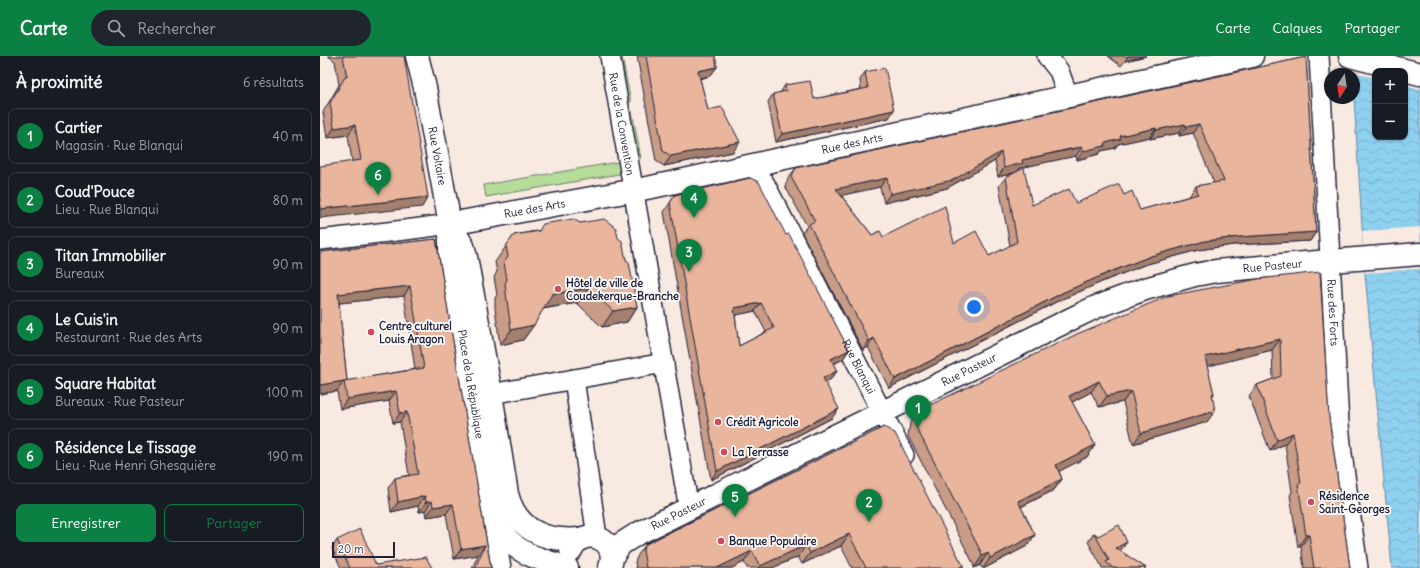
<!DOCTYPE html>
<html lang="fr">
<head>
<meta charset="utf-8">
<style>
	:root { --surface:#171b24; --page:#20242c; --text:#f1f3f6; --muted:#9ea1a6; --line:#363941; --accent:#0b8043 }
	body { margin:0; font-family:Delius,sans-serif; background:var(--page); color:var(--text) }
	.controls { position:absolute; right:12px; top:12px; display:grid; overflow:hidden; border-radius:8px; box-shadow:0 1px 3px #0004 }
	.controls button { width:36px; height:36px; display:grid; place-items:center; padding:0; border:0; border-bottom:1px solid var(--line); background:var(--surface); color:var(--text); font:20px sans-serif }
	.compass { position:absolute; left:1004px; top:12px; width:36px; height:36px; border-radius:50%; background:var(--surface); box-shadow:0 1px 3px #0004; rotate:192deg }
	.scale { position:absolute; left:12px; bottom:10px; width:63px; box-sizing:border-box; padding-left:4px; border:2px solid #22223b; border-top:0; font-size:11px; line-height:14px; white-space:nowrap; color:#22223b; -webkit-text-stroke:3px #fff; paint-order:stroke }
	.you { position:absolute; left:654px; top:251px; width:14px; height:14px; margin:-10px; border:3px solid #fff; border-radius:50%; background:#1a73e8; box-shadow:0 0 0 6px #1a73e833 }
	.badge { display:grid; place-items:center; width:26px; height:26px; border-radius:50%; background:var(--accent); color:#fff; font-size:13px; font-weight:700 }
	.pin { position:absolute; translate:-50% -33px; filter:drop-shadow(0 1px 2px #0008) }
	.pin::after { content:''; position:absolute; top:21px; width:14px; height:12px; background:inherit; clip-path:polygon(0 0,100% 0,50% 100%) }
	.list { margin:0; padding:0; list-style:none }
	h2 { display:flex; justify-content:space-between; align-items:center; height:52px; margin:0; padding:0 16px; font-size:17px }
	h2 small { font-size:13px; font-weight:400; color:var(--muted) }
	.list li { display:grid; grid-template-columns:26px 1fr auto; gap:12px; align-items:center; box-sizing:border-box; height:56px; margin:0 8px 8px; padding:0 8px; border:1px solid var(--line); border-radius:8px }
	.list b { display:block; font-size:15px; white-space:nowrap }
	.list p { margin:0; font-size:13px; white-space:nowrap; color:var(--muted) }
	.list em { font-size:13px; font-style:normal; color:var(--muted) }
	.actions { display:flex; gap:8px; padding:12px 16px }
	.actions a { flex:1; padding:9px 0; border:1px solid var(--accent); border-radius:8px; text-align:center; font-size:14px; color:var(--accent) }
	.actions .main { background:var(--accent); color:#fff }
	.icon { flex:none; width:22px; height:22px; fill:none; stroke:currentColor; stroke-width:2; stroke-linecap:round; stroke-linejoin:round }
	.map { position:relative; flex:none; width:1100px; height:512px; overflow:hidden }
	header { display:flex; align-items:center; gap:24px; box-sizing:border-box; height:56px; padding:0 20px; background:var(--accent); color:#fff }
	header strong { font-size:19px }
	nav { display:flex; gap:22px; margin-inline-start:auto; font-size:14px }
	.search { width:280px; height:36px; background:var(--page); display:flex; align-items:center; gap:10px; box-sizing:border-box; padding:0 14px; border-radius:22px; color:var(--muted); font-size:15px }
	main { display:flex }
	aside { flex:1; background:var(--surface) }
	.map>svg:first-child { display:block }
</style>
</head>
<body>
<header>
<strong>Carte</strong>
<div class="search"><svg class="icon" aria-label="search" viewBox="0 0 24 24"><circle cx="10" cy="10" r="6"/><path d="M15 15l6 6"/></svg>Rechercher</div>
<nav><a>Carte</a><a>Calques</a><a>Partager</a></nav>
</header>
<main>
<aside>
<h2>À proximité<small>6 résultats</small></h2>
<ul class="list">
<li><span class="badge">1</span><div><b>Cartier</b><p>Magasin · Rue Blanqui</p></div><em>40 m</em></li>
<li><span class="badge">2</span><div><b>Coud'Pouce</b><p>Lieu · Rue Blanqui</p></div><em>80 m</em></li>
<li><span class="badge">3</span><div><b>Titan Immobilier</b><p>Bureaux</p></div><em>90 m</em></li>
<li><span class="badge">4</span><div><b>Le Cuis'in</b><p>Restaurant · Rue des Arts</p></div><em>90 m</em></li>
<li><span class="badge">5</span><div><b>Square Habitat</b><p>Bureaux · Rue Pasteur</p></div><em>100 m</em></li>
<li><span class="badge">6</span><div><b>Résidence Le Tissage</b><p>Lieu · Rue Henri Ghesquière</p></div><em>190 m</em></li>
</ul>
<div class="actions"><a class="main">Enregistrer</a><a>Partager</a></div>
</aside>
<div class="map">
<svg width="1100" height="512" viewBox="0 0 1100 512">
	<defs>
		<pattern id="water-waves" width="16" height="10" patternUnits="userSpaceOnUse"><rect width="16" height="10" fill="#8ed0ef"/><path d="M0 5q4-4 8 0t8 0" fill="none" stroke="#7ab2ce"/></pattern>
	</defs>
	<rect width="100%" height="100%" fill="#f8e9e1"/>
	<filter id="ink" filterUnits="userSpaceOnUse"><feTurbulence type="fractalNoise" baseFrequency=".025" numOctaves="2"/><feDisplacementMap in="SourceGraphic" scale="8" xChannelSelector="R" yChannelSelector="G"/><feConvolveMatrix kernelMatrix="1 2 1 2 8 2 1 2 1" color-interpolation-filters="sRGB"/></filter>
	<g filter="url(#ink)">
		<path fill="#b5dc98" stroke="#6c7f6a" d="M302,1L311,46L305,47L297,2Z
			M312,55L321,102L315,103L306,56Z
			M301,91L305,117L166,141L164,129L298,106L296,92Z"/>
		<path fill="url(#water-waves)" stroke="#638aa7" fill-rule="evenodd" d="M1031,0H1100V512H1072L1045,217L1034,42V18H1032ZM1055,15H1085V81H1055Z"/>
		<path fill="#f8e9e1" d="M1031,0H1100V33L1085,29V15H1055V22L1032,16Z
			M1100,171V213L1045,217L1042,175Z"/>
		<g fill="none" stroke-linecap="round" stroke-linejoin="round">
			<g stroke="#22223b" stroke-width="22">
				<g id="street">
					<path id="s1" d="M290,0L369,453"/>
					<path d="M727,0L739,15L748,40"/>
					<path id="s2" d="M999,0L1019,368L1022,398L1038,512"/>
					<path id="s3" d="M434,109L446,130L584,399"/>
					<path d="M0,184L93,173L130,168"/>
					<path d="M254,323L277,481"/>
					<path d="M171,338L344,307"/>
					<path d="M172,460L181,512"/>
				</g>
			</g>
			<g stroke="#22223b" stroke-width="25">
				<g id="secondary">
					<path id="s4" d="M97,0L105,32L130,168V203L172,454C186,496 209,499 247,512"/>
					<path d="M1030,0L1100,18"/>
					<path id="s5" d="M130,168L332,131L932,0"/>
					<path d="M130,169L143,190L146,201L171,338L187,438C196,474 225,486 260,483"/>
					<path d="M251,494C263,468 300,483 290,511"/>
					<path id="s6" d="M292,501L301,488L317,478L753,262L776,251L825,233L875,219L896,215L985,207L1100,198"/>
				</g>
			</g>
			<use href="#street" stroke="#fff" stroke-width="19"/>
			<use href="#secondary" stroke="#fff" stroke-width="22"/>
		</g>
		<path fill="#c89c86" stroke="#22223b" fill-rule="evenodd" d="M8,0H84L102,151L32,105L28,79L7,82L3,56L19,29L15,5Z
			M317,0H395L397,11L390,20L380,23L388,54L413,96L344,110L336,105Z
			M788,0H826L805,5L801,10Z
			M986,1L996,176L990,185L913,189L878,194L824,209L784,225L738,245L569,332L548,291L543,294L482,177L487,170L465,130L469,121L476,112ZM859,77V80L873,77L894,127L876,130L870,139V140L820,154L804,139L756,147L712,149L698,115L700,112L744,102L756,100L757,104L779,98L781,95L795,92L798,88L830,81V83ZM675,105L678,121L693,117L686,121L679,130L690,190L669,200L634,187L563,181L552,179L521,139L560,131L564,147L627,132Z
			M545,16L569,62L456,86L448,46L453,38L460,37L465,29L494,43L541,33L540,24Z
			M355,139L466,179L529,294L523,303L514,308L517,315L511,323L505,326L512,362L391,424L344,156ZM435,255L446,276L419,290L415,259Z
			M260,167L298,182L306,204L317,251L307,266L282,271L257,247L223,253L214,269L203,284L180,289L175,252V242L177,239L174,221L177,216L175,206L194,179Z
			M116,183L171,512H152L158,499L134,503L126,458L106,461L105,455L99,456L98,450L71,456L68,432L75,422L89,419L80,366L73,367L69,345L20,353L17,335L0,338V196ZM84,240L95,313L27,325L19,247Z
			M938,223L1009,362L1030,512H984L981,490L978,491L970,439L972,436L965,388L950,395L929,340L937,329L953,323L952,294L887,310L894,338L892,341L887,366L813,388L803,346L779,351L771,336L752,346L775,389L767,401L739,415L742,423L734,434L701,451L715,479L707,490L665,512H662L660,509L654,512L653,507L588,380L590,367L598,355Z
			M564,371L641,506L644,509L642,512H532L521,490L482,508L478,501L452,512H427L424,506L412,512H316L315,506L318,499L326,488Z
			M774,477L800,495L826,512H781L782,511L768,486Z
			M17,484L56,509L112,512H21L12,492Z"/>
		<path fill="#a37f6d" stroke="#22223b" d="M808,0H826L805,5Z
			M397,11L390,20L371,24L378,15Z
			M574,54L569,62L456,86L462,78Z
			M865,68L859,77L830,83L836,74Z
			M879,68L873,77L859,80L866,71Z
			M35,69L28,79L7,82L14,72Z
			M836,72L830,81L798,88L795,92L781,95L779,98L757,104L763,95L785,87L800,80Z
			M420,86L413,96L344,110L351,100Z
			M762,91L756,100L700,112L697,116L678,121L684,112L702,104Z
			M681,96L675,105L627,132L564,147L570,138Z
			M567,122L560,131L510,142L516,133Z
			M108,141L102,151L0,162V153Z
			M996,176L990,185L913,189L878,194L824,209L784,225L738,245L569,332L575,323L744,236L790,216L831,200L885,185L919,181Z
			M90,230L84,240L11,248L18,238Z
			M268,232L257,247L221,253L232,238Z
			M441,247L435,255L408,261L414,252Z
			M317,251L307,266L282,271L293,255Z
			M214,269L203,284L180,289L191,274Z
			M554,282L548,291L543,294L549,285Z
			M960,283L952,294L877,313L885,301Z
			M529,294L523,303L505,312L511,303Z
			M517,315L511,323L497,331L503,322Z
			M24,325L17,335L0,338V329Z
			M779,325L771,336L741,352L749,340Z
			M76,335L69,345L20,353L27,343Z
			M811,335L803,346L779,351L787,340Z
			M519,353L512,362L391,424L397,415Z
			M895,355L887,366L813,388L821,377Z
			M87,356L80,366L73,367L80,357Z
			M973,377L965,388L950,395L957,384Z
			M775,389L767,401L728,421L736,409Z
			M742,423L734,434L690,456L698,445Z
			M105,440L98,450L71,456L78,446Z
			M112,445L105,455L99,456L106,446Z
			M133,448L126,458L106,461L113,451Z
			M529,478L521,490L482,508L490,497Z
			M715,479L707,490L665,512H663L670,502Z
			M986,479H989L981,490L978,491Z
			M807,486L801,494L790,500L796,492Z
			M165,489L158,499L134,503L141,493Z
			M486,489L478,501L452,512H438L440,510Z
			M432,495L424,506L412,512H397Z
			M668,497L660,509L654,512L662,500Z"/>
		<path fill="#e9b59c" stroke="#22223b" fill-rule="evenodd" d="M23,0H84L108,141L0,153V110L41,104L35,69L14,72L10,47L25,21H27Z
			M326,0H395L397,11L378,15L388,54L402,51L420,86L351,100L343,95Z
			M986,1L996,176L919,181L885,185L831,200L790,216L744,236L575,323L554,282L549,285L489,168L495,165L471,121L476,112ZM865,68L866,71L879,68L904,125L876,130L878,138L820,154L812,135L804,139L799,128L756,147L749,133L712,149L704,112L686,121L697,186L669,200L656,175L634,187L625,150L563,181L560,175L552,179L516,133L567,122L570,138L633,124L681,96L684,112L703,107L702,104L750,93L762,91L763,95L785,90V87L801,83L800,80L836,72V74Z
			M565,12L574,54L462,78L453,38L466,35L465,29L490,25L494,43L548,32L545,16Z
			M430,122L439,126L466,179L469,178L529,294L511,303L517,315L503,322L519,353L397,415L350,147L355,139ZM441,247L454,272L419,290L414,252Z
			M253,163L260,167L284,163L296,172L298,182L302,185L306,204L309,206L317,251L293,255L268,232L232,238L214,269L191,274L186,237L185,227L187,224L184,206L188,201L186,190L194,179L219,175L223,168Z
			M116,183L171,512H155L165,489L141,493L133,448L113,451L112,445L106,446L105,440L78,446L75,422L98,418L87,356L80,357L76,335L27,343L24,325L0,329V196ZM90,230L104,312L24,325H27L18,238Z
			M1000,216L1009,362L1030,512H994L989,479H986L978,428L981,427L973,377L957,384L937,329L961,320L960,283L885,301L894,338H892L895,355L821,377L811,335L787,340L779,325L749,340L775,389L736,409L742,423L698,445L715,479L670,502L668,497L662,500L661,496L595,369L598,355L757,278L848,240L938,223Z
			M564,371L575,377L641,506L644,509L638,512H546L529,478L490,497L486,489L440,510L432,495L397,512H326L323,494L326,488Z
			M799,469L807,486L796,492L826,512H793L786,506L789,504L774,477L778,480Z
			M40,473L56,509L106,501L112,512H30L17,484Z"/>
	</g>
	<g fill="#d1495b" stroke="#fff" stroke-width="1.5">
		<circle cx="238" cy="233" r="4"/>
		<circle cx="51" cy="276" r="4"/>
		<circle cx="398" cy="366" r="4"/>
		<circle cx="404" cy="396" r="4"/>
		<circle cx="991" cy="446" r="4"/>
		<circle cx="401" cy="485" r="4"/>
	</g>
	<g text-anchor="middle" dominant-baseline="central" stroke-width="3.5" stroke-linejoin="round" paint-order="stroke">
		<g font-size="11" fill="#22223b" stroke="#fff">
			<text stroke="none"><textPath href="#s1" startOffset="69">Rue de la Convention</textPath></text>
			<text stroke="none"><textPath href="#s5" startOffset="410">Rue des Arts</textPath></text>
			<text stroke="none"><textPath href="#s4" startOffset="102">Rue Voltaire</textPath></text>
			<text stroke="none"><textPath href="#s5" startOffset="86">Rue des Arts</textPath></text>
			<text stroke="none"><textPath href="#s6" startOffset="729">Rue Pasteur</textPath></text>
			<text stroke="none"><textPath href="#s2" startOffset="257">Rue des Forts</textPath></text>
			<text stroke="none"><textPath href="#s3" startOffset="227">Rue Blanqui</textPath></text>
			<text stroke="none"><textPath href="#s6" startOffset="405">Rue Pasteur</textPath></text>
			<text stroke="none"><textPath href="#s4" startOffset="333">Place de la République</textPath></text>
			<text stroke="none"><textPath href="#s6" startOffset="81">Rue Pasteur</textPath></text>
		</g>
		<g font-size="11" font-weight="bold" fill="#22223b" stroke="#fff" text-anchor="start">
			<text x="246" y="227">Hôtel de ville de<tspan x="246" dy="13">Coudekerque-Branche</tspan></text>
			<text x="59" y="270">Centre culturel<tspan x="59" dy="13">Louis Aragon</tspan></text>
			<text x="406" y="366">Crédit Agricole</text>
			<text x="412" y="396">La Terrasse</text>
			<text x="999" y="440">Résidence<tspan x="999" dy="13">Saint-Georges</tspan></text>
			<text x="409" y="485">Banque Populaire</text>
		</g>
	</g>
</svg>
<div class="controls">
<button>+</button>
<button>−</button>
</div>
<svg class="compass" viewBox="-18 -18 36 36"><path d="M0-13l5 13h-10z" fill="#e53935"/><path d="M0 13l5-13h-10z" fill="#9ea1a6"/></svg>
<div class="scale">20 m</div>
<div class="you"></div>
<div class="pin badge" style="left:598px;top:372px">1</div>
<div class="pin badge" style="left:549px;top:466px">2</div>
<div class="pin badge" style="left:369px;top:216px">3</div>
<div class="pin badge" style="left:374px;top:162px">4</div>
<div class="pin badge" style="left:415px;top:461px">5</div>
<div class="pin badge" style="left:58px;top:139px">6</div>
</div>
</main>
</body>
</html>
